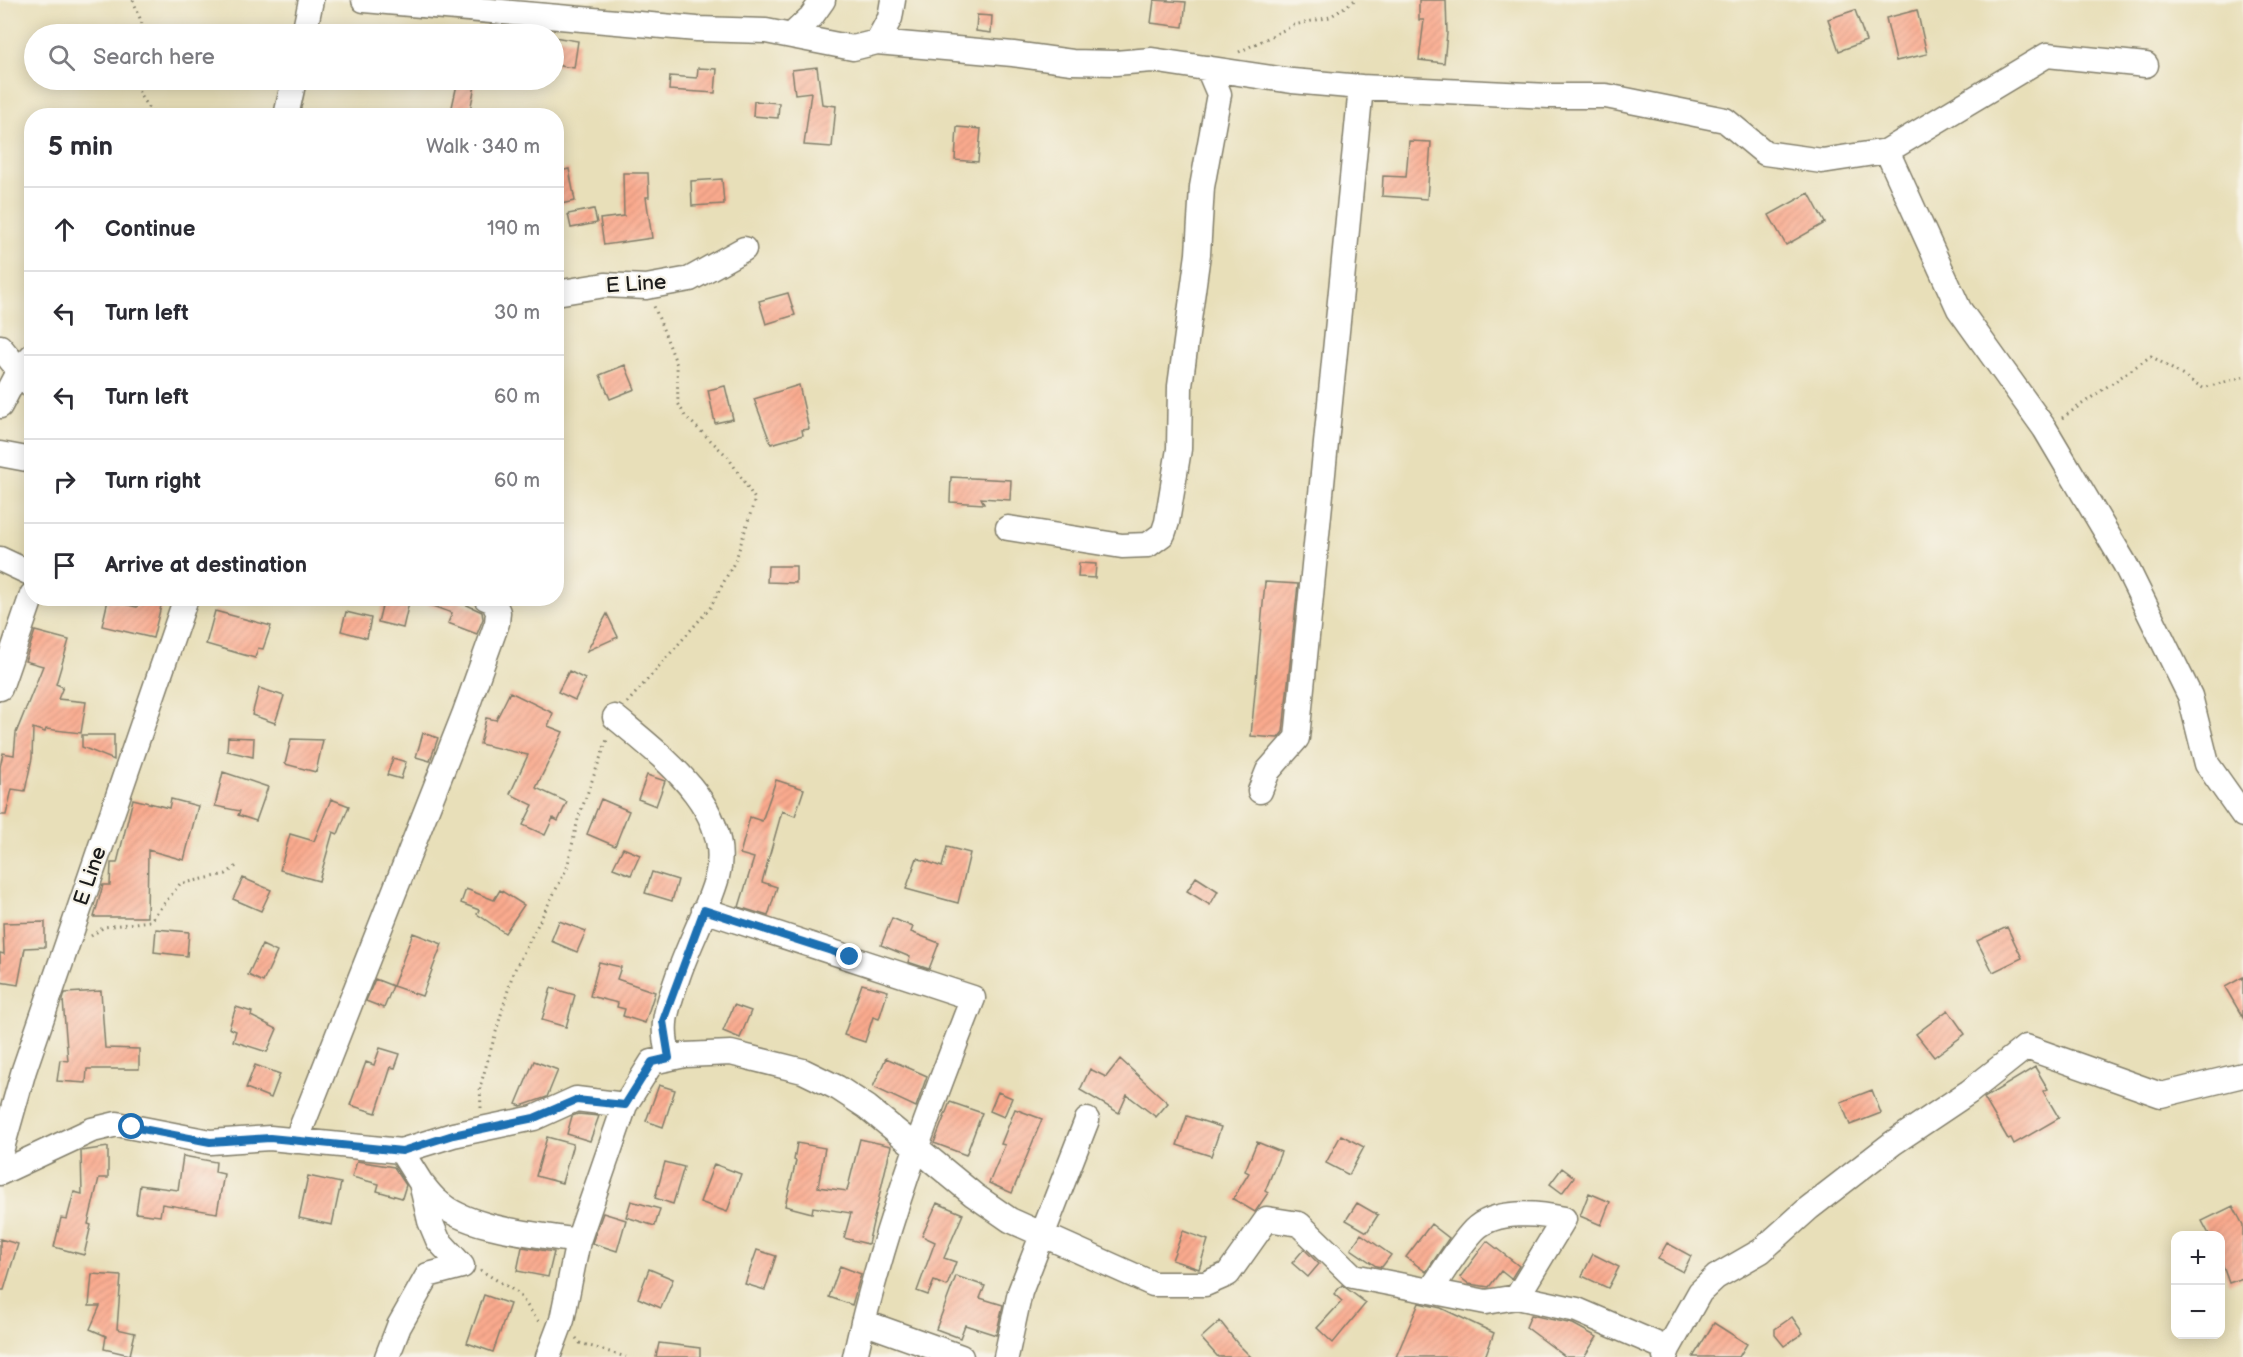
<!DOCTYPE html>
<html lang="en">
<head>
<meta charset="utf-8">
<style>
	:root { --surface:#fff; --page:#f7f7f7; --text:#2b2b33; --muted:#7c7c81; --line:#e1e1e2 }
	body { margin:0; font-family:"Balsamiq Sans",sans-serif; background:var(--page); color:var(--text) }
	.controls { position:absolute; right:18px; bottom:18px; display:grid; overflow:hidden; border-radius:12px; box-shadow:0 3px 15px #0003 }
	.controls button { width:54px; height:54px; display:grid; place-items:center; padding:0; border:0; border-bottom:2px solid var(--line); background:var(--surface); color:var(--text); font:30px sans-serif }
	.stop { position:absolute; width:18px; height:18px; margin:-14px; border:4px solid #1f6fb2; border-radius:50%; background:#fff }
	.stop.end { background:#1f6fb2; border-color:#fff; box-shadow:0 2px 6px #0008 }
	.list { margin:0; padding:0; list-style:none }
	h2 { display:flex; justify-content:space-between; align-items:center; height:78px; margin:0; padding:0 24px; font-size:26px }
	h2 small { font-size:20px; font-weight:400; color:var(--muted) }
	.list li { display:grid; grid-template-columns:39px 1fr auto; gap:18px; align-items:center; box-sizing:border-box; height:84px; padding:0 24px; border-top:2px solid var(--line) }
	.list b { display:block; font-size:22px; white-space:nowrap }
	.list em { font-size:20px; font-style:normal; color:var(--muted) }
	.icon { flex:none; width:33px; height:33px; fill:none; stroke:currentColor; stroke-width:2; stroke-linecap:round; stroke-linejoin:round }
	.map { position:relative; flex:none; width:2243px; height:1357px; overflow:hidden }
	.search { position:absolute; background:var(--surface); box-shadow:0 3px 15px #0003; left:24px; top:24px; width:540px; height:66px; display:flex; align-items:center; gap:15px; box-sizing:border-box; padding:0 21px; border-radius:33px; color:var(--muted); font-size:22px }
	.panel { position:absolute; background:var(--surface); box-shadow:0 3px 15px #0003; left:24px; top:108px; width:540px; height:498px; border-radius:24px }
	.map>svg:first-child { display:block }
</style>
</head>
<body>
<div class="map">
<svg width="2243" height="1357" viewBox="0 0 2243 1357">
	<defs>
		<pattern id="building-hatch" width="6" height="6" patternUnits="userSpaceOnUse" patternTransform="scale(1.5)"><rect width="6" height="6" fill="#faaa8e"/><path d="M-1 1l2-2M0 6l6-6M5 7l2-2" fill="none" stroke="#d6927a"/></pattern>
	</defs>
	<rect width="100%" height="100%" fill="#f7f3e8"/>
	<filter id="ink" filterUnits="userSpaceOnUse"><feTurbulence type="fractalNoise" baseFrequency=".0167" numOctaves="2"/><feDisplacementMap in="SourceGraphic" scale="12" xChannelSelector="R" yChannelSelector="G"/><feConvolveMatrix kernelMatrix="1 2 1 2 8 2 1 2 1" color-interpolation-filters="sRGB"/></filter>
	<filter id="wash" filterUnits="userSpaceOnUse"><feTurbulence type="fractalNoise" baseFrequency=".008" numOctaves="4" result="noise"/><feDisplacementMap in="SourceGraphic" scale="24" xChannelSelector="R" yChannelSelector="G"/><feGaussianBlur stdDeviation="1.35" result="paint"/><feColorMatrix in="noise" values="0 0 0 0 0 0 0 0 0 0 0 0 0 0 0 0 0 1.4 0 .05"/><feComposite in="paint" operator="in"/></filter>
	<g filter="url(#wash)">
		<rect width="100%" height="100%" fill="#e8dfb9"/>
		<g id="blocks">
			<path fill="url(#building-hatch)" d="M1154,0L1186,2L1183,27L1151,23Z
				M1419,0H1446L1447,33L1444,63L1419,60L1424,20H1419Z
				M1855,10L1866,41L1839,51L1828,19Z
				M1917,10L1927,54L1896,61L1886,18Z
				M977,15L992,16L991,33L976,31Z
				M554,37L578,41L574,68L554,65Z
				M817,67L822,104L836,106L832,147L804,145L811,92L795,94L792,70Z
				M698,68L717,69L715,93L669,90L670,76L697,78Z
				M458,80H476L469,116H450Z
				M754,101L779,103L778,118L753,116Z
				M957,127L981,129L978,162L955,160Z
				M1409,141L1431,142L1427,199L1382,196L1383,176L1406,177Z
				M569,169L575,201L556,205V172Z
				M623,173H648L649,197H646L652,238L604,245L600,219L624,216Z
				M722,179L724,204L692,206L691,181Z
				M1809,193L1825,223L1786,245L1769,215Z
				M594,209L597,223L571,228L568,214Z
				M788,293L795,315L766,324L759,301Z
				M625,365L635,389L610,399L600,375Z
				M799,385L809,429L802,430L803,435L771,444L754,399Z
				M725,386L733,419L715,423L708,390Z
				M951,477L1011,480L1010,500L981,498L984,504L950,502Z
				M1079,563L1096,564L1095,578L1078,577Z
				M768,566H796V583L767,582Z
				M1265,582L1298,584L1283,732L1278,738L1251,736Z
				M139,598H163L153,638L102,626L108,600L137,607Z
				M384,598H410L403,628L378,622Z
				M452,598L482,612L483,619L477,634L448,623L452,613L416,600Z
				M215,611L271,626L263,649L258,648L255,658L206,644Z
				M346,612L371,618L367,638L341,631Z
				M607,614L618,637L587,651Z
				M35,631L69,640L56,684L63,687L58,699L86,702L81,733L46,729L45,732L33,728L32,758L25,791L12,789L6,815H0V767L3,753L14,755L16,733L43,666L25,661Z
				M569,671L585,679L575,700L558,692Z
				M259,688L284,696L275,723L252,715Z
				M510,692L553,713L548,726L563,732L536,788L567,802L558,821L553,818L545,835L523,825L533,805L510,794L528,755L480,744L486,718L496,720Z
				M423,733L438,738L430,761L416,757Z
				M82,735H114V760L82,747Z
				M228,737L254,738L253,757L227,751Z
				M291,739L323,740L316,772L285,764Z
				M393,758L406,762L401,779L387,775Z
				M223,772L268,787L256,821L238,815L240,811L215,806Z
				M647,775L665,781L656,806L638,799Z
				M776,780L804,789L795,816L782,811L762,882L777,887L768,916L739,907L754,858L740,854L750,817L762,821Z
				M133,799L169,808L171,799L198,806L184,860L148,850L147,917H94L103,885H110L111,863H117Z
				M331,799L349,806L338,834L333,832L319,881L280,870L290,834L314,841Z
				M601,799L629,811L615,846L587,834Z
				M947,847L970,853L958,903L906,889L917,858L942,867Z
				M623,848L640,855L631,875L613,868Z
				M652,872L678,880L672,901L645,893Z
				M1196,877L1218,891L1210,905L1187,891Z
				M243,878L271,890L261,911L233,899Z
				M466,889L494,900L500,890L524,905L505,933L477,914L479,910L461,903Z
				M892,918L913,927L911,932L939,943L929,969L908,962L910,957L881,945Z
				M559,921L586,931L577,952L551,941Z
				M45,922V947L25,948L18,985L0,982V953L4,954L3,923Z
				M2007,927L2022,958L1993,972L1977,941Z
				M156,929L189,932L187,956L154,952Z
				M413,933L442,944L422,996L393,986Z
				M262,945L277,952L263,982L248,975Z
				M599,962L621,967L617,979L655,992L645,1023L623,1016L625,1009L617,1007L618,1003L590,996Z
				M2243,977V1018L2225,987Z
				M375,979L393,986L384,1008L366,1001Z
				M862,984L888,991L879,1019L873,1017L865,1042L844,1035Z
				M551,988L575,995L566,1027L542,1020Z
				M101,991L105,1048L139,1049V1069H87L86,1083L57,1081L60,1060L68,1061L63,1000L65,993Z
				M734,1005L751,1011L740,1038L723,1031Z
				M236,1007L252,1012L251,1016L277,1029L267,1052L233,1041L236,1031L229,1028Z
				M1948,1010L1965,1034L1934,1057L1916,1034Z
				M380,1048L400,1054L395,1068L391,1067L376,1113L350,1105L366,1062L374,1065Z
				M886,1058L927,1076L916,1107L873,1087Z
				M1120,1059L1168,1103L1156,1117L1127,1095L1119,1113L1080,1090L1090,1069L1106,1077Z
				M534,1061L558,1070L547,1097L521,1106L516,1104Z
				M255,1065L280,1074L271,1098L246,1088Z
				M2035,1067L2048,1089L2043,1091L2059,1118L2014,1144L2011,1138L2008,1139L1984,1098Z
				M659,1085L675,1090L663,1127L646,1121Z
				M1872,1090L1881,1113L1850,1125L1841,1102Z
				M998,1092L1012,1098L1004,1117L990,1111Z
				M950,1102L982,1113L966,1155L934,1143Z
				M1015,1109L1042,1119L1012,1193L989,1183L1005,1145L1001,1144Z
				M578,1114L599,1116L590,1141L567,1134L572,1116Z
				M1187,1116L1221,1127L1211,1156L1177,1145Z
				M1341,1135L1364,1147L1349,1175L1326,1163Z
				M547,1137L573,1144L562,1183L536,1176Z
				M860,1139L891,1146L868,1244L844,1238L851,1213L813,1207L812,1213L785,1206L796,1161L794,1160L797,1143L825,1148L818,1187L847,1191Z
				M1257,1142L1281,1152L1265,1191L1268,1193L1255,1212L1233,1199L1249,1173L1245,1171Z
				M108,1147V1178H99L88,1224L91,1225L84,1255L54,1247L61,1218L67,1219L74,1192L82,1194L81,1151Z
				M183,1156L216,1162L215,1172L224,1174L217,1213L162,1204L160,1216L136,1213L140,1185L178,1190Z
				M357,1161L394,1167L406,1185L402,1198L377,1191L379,1184L352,1177Z
				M665,1162L684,1167L673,1204L655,1198Z
				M714,1164L741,1174L727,1212L700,1202Z
				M1562,1168L1574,1177L1562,1193L1550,1184Z
				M308,1176L341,1183L332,1225L299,1218Z
				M1589,1193L1610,1202L1601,1225L1580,1216Z
				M631,1201L660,1209L655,1226L626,1217Z
				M937,1203L963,1214L944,1258L956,1262L947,1286L934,1281L928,1295L917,1291L935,1242L922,1236Z
				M1357,1203L1378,1215L1367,1232L1346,1220Z
				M2233,1206L2243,1225V1278L2229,1283L2220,1258V1236H2210L2202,1221Z
				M603,1213L626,1220L617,1251L592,1243Z
				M1431,1224L1449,1238L1426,1272L1406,1257Z
				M1183,1231L1208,1240L1199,1269L1172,1260Z
				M1361,1234L1391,1255L1382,1267L1376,1266L1351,1249Z
				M0,1239L18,1244L4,1290H0Z
				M1487,1241L1519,1266L1511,1279L1501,1271L1489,1287L1469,1284L1460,1277Z
				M1667,1243L1691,1256L1683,1272L1658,1259Z
				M522,1247L554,1252L548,1277L517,1271Z
				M1304,1249L1319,1264L1308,1277L1292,1263Z
				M757,1250L776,1256L765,1290L745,1284Z
				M1593,1254L1619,1267L1608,1288L1582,1276Z
				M840,1266L861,1274L852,1305L829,1297Z
				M649,1269L673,1279L661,1308L638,1298Z
				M92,1274L121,1276L117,1329L135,1333L130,1355L104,1349L106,1336L90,1329L100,1306H89Z
				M956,1276L985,1286L980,1298L1003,1305L996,1335L965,1325L960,1338L936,1329Z
				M1342,1285L1366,1303L1333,1343L1317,1328L1342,1301L1334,1294Z
				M484,1295L510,1304L493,1352L467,1343Z
				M1419,1303L1441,1308L1494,1333L1485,1357H1396Z
				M1531,1315L1573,1324L1597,1337L1584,1357H1566L1526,1327Z
				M1792,1317L1803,1333L1784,1346L1775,1335V1329Z
				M1220,1321L1237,1343L1251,1357H1218L1201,1338Z
				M1714,1323L1747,1344L1739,1357H1693Z
				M659,1343L700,1348V1357H656Z"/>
		</g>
	</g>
	<g filter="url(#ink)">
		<use href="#blocks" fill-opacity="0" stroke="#827e6a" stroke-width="1.5"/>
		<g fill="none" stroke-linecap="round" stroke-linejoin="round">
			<g stroke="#827e6a" stroke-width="27">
				<path id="minor" d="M364,0L697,29L766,31L853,48L877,42L1013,54L1072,62L1115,63L1152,60L1292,81L1361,87L1550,96H1606L1725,120L1765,153L1822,161L1887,151L1959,309L2045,429L2125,564L2190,696L2207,764L2243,815
					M304,34L311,0
					M792,35L811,17L823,0
					M877,42L890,18L893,0
					M286,116L294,80
					M1887,151L2047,55L2146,65
					M556,293L605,285L646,287L690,279L744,249
					M0,347L19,370L0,406
					M32,356L19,370L32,386
					M0,454L32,460
					M1008,528L1122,546L1148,545L1163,534L1167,522L1179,449L1180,386L1198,254L1202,187L1219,94L1208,68
					M0,559L32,574
					M0,688L32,595
					M615,717C660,755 735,809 717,877C707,912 688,945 677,979C666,1011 660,1025 669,1058
					M1260,791L1268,771L1297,738L1361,87
					M704,910L973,998C927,1115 882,1234 855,1357
					M296,1141L464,715L497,623L498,612L493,601L486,598
					M0,1155L24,1070L186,598
					M0,1173L92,1130L117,1124L210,1142L270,1138L401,1151L453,1135L534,1118L576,1099L625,1105L652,1062L685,1055L731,1053L803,1071L838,1088L867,1107L974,1195L1010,1220L1153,1284H1205L1228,1274L1267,1219L1299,1224L1353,1276L1486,1302L1517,1297L1577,1310L1668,1349L1665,1357
					M422,1184C426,1189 431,1196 437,1201C467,1230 538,1234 578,1241
					M1430,1291C1444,1271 1457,1248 1474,1230C1495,1209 1538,1213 1564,1219L1517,1297
					M863,1322L961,1357
					M1668,1349L1700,1292L1716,1277L1761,1251L1809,1208L1893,1143L1969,1092L2026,1047L2161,1095L2243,1075
					M387,1357L399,1326L428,1275L462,1266L438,1240L430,1221L421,1183L401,1151
					M548,1357L562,1320L578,1241L625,1105
					M1006,1357L1020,1292L1087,1120"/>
			</g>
			<path stroke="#827e6a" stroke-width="3" stroke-dasharray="1.5 4.5" stroke-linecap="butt" d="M133,0L144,29L142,34
				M1239,52L1294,25L1330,17L1355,0
				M134,80L141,97L154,116
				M2062,418L2151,356L2203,388L2243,377
				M627,703L710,608L736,559L755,499L728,457L685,416L678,403L677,365L654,306
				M91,936L104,927L150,921L180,884L226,874L239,864
				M481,1108L480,1087L513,973L567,868L578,819L608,737
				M480,1270L518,1293L539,1322
				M576,1338L580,1343L626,1357"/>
			<use href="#minor" stroke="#fff" stroke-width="24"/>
		</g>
	</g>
	<g fill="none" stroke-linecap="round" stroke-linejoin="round" filter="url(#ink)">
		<path stroke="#1f6fb2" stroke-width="8" d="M132,1127L210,1142L270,1138L402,1151L453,1135L534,1118L576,1100L625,1105L652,1062L669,1058L663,1021L704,910L850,957"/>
	</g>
	<g text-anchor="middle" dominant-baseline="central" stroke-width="4.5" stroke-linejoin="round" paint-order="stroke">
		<g font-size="21" fill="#1c1c1c" stroke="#f7f3e8">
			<text transform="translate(636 284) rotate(-4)">E Line</text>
			<text transform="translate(90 876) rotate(-71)">E Line</text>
		</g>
	</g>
</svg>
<div class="controls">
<button>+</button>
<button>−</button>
</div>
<div class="stop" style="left:132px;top:1127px"></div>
<div class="stop end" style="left:850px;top:957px"></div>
<div class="search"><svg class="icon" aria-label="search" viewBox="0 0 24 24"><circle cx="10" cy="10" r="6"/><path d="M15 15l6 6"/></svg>Search here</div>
<section class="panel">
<h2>5 min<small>Walk · 340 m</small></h2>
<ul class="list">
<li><svg class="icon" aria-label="ahead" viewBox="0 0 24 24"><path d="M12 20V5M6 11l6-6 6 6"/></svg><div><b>Continue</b></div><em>190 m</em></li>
<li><svg class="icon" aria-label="left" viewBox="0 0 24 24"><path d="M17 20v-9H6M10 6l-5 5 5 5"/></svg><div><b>Turn left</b></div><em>30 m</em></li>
<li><svg class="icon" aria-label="left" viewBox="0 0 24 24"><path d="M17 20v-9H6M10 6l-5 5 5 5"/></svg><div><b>Turn left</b></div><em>60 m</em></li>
<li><svg class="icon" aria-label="right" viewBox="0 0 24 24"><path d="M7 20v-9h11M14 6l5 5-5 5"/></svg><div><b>Turn right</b></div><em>60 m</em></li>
<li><svg class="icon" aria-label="arrive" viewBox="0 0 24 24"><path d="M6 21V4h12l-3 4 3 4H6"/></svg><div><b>Arrive at destination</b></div></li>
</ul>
</section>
</div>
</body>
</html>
